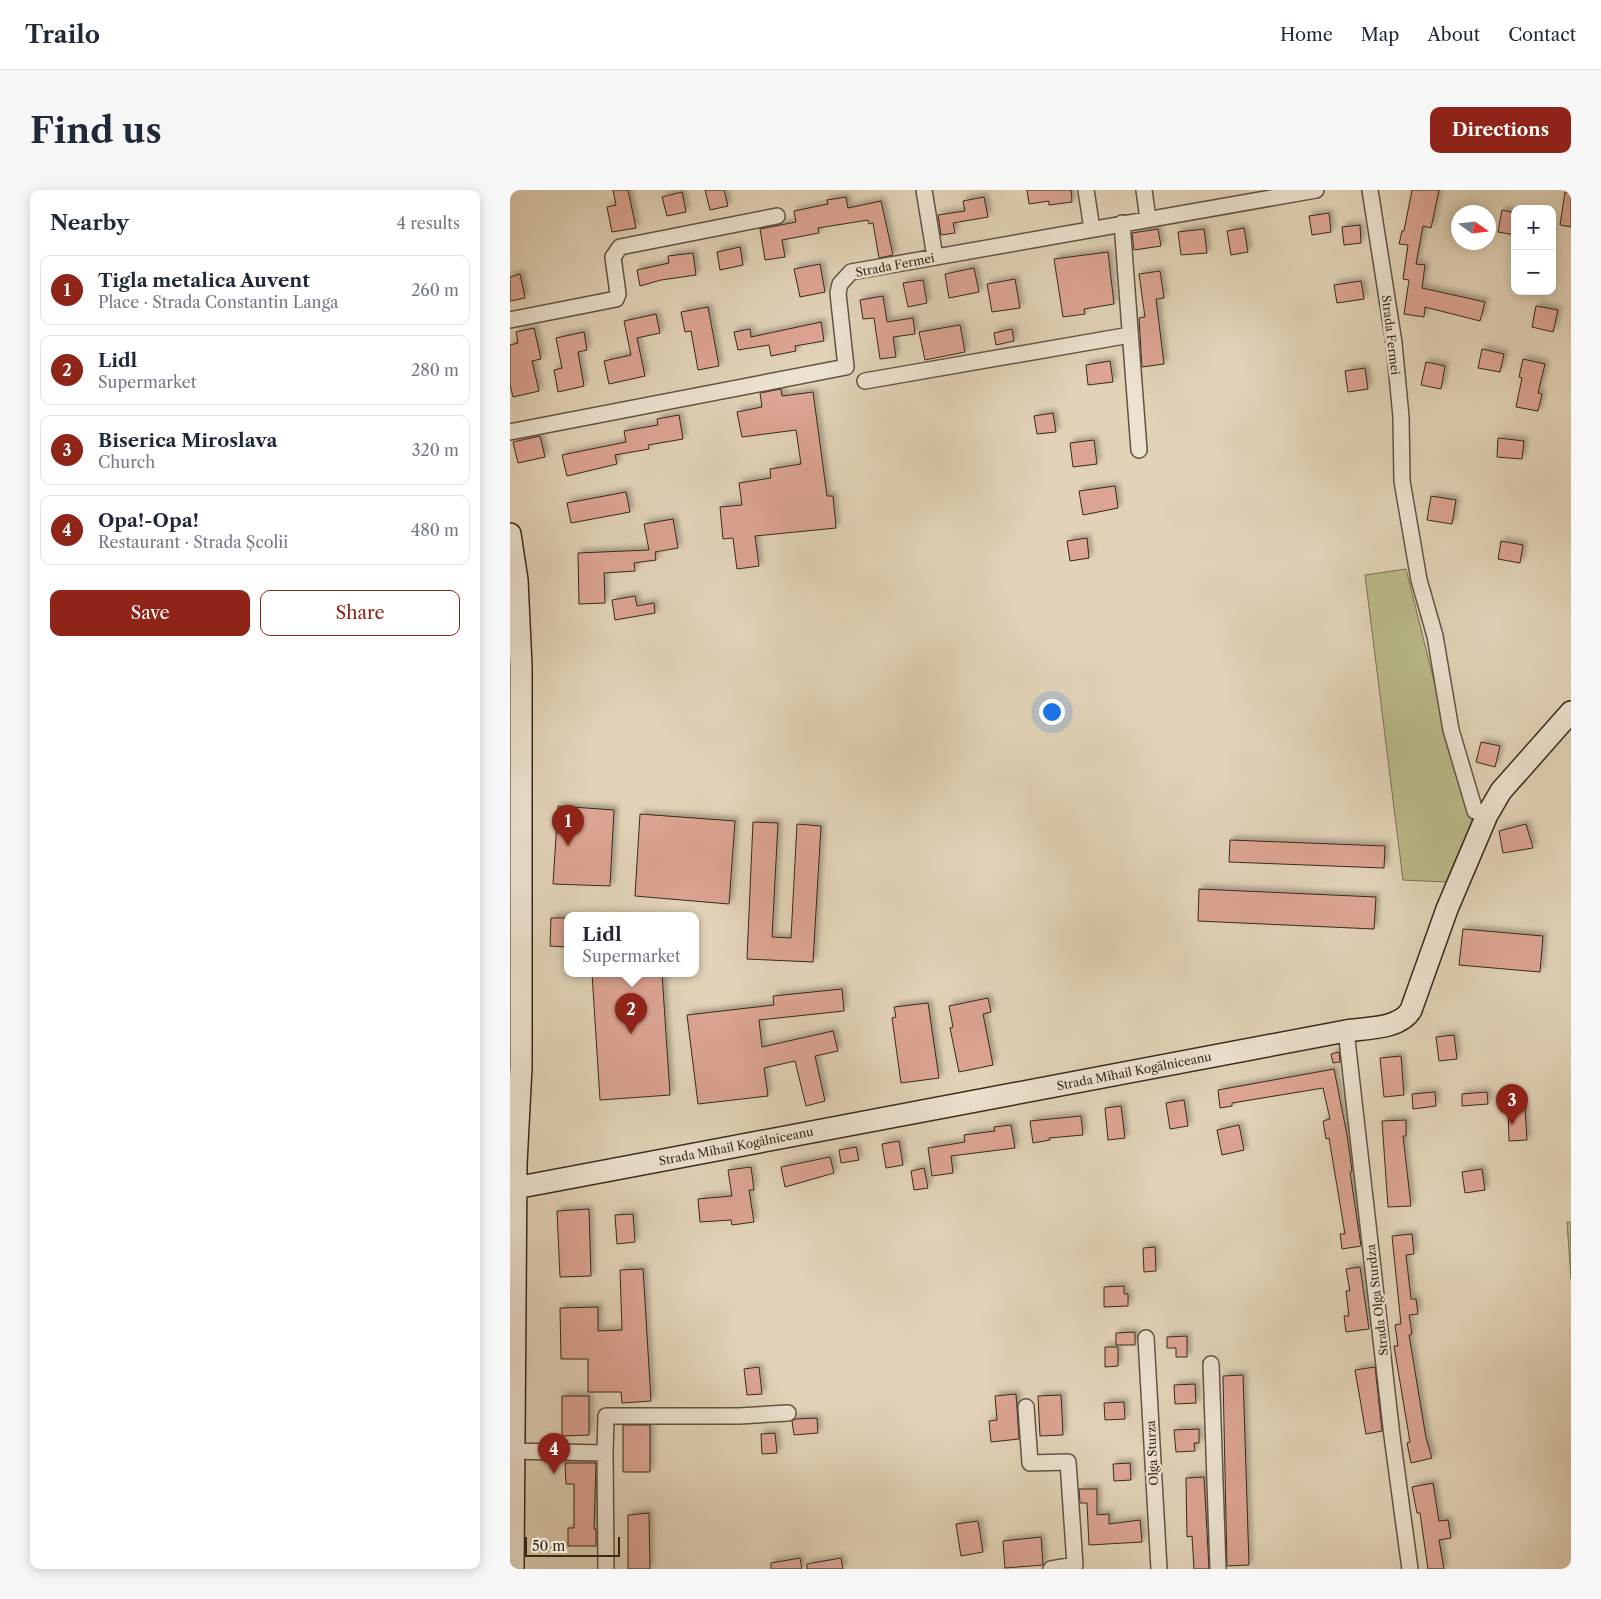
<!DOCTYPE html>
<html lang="en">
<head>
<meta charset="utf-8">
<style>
	:root { --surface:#fff; --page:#f6f6f7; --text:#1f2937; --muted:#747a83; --line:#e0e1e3; --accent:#8f2418 }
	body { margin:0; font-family:"Libre Caslon Text",serif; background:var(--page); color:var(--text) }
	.controls { position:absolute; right:15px; top:15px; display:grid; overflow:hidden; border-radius:10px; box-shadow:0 2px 12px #0003 }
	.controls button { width:45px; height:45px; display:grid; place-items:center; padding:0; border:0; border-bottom:1px solid var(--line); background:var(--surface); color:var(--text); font:25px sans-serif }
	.compass { position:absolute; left:941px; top:15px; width:45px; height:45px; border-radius:50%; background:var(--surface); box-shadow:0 2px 12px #0003; rotate:104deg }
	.scale { position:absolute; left:15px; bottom:12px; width:95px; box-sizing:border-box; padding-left:5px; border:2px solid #382a1b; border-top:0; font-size:14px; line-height:18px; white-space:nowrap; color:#382a1b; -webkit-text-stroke:4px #ece2d0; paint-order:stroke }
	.you { position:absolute; left:541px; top:521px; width:18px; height:18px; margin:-12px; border:4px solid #fff; border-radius:50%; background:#1a73e8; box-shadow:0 0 0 8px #1a73e833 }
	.badge { display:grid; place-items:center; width:32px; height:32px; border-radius:50%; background:var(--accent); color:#fff; font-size:16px; font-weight:700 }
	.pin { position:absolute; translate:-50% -41px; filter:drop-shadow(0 1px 2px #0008) }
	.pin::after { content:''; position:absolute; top:26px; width:18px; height:15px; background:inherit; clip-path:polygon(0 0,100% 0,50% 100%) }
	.popup { position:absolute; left:54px; top:722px; width:135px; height:65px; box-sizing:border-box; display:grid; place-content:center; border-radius:10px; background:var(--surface); filter:drop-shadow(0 1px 4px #0005); font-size:16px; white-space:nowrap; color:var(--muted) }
	.popup b { font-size:19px; color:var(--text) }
	.popup::after { content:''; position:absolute; left:50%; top:100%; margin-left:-10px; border:10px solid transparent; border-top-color:var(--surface) }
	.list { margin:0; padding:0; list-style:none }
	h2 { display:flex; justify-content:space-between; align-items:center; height:65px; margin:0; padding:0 20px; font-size:21px }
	h2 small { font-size:16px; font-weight:400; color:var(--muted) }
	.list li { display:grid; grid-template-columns:32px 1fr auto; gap:15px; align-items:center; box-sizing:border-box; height:70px; margin:0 10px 10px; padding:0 10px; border:1px solid var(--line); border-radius:10px }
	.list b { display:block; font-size:19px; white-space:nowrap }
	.list p { margin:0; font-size:16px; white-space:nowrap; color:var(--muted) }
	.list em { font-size:16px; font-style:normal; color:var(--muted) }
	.actions { display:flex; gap:10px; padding:15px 20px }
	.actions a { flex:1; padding:11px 0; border:1px solid var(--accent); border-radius:10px; text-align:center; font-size:18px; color:var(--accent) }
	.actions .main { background:var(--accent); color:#fff }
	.map { position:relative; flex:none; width:1061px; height:1379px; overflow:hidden; border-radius:10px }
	header { display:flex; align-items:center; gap:30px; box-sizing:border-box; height:70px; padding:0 25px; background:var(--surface); border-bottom:1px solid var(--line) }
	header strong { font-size:24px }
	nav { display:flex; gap:28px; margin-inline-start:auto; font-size:18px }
	.intro { display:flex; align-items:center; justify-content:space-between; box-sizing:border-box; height:120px; padding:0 30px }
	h1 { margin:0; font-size:35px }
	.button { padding:12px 22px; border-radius:10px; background:var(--accent); color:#fff; font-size:18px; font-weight:700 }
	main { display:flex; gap:30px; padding:0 30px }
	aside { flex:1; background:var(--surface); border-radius:10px; box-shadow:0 2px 12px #0003 }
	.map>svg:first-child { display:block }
</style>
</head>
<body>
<header>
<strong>Trailo</strong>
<nav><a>Home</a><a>Map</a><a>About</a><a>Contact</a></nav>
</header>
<div class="intro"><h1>Find us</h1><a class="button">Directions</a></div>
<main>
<aside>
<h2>Nearby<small>4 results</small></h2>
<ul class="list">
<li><span class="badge">1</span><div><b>Tigla metalica Auvent</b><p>Place · Strada Constantin Langa</p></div><em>260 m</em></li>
<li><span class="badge">2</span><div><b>Lidl</b><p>Supermarket</p></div><em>280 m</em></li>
<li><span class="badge">3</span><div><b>Biserica Miroslava</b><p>Church</p></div><em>320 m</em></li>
<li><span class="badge">4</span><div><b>Opa!-Opa!</b><p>Restaurant · Strada Școlii</p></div><em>480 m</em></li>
</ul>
<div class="actions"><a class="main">Save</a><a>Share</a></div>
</aside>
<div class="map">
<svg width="1061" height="1379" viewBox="0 0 1061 1379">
	<defs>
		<filter id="shadow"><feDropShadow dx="3.5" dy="-3.5" stdDeviation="2.5" flood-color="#0004"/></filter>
	</defs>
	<rect width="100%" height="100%" fill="#e2d3b7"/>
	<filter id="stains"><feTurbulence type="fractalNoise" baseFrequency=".004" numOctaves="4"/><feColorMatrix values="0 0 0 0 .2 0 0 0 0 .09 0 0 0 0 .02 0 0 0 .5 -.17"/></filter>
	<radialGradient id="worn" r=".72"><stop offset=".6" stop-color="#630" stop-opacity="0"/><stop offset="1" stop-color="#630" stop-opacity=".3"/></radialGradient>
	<path fill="#baba89" stroke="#797252" d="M896,379L951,600L962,631L936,692L893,690L855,385Z
		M1057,1032H1061V1089Z"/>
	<path fill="#dca492" stroke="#382a1b" filter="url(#shadow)" d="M103,0H118L126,38L102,42L97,17L106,15Z
		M195,0H214L218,16L200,20Z
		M517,0H561L562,12L539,15V11L519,14Z
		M902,0H929L921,38L913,36L906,74L915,75L912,98L975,112L970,131L915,117L914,127L894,124L899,90L893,89L898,55L889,54L892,41H894Z
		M172,2L176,22L157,26L152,7Z
		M1055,2H1061V37L1050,35Z
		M336,7L338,18L371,11L383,65L369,68L363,33L359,34L358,30L308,38L309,43L272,50L275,67L255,70L250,39L286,32L284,21L318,14L317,10Z
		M474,7L478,27L443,33L445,43L431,45L428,25L455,21L453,11Z
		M992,20L1005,23V45L988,42Z
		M819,23L821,42L802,45L799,26Z
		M850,35L851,53L834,55L832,37Z
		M734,38L738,62L721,65L717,41Z
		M648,39L651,56L624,60L622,43Z
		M694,39L697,63L671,65L668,42Z
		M230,57L233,75L210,80L207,62Z
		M598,62L604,114L574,119L575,124L553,127L544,69Z
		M183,63L186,85L151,90L130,96L127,80L159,73L158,66Z
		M310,74L315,102L290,107L284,79Z
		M464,78L469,102L439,108L435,84Z
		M650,81L654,108L646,109L654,174L632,177L629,128L635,127L629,84Z
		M10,84L15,108L0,111V87Z
		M505,89L510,118L482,122L477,94Z
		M413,90L417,113L398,117L393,93Z
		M851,91L854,109L827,113L824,95Z
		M373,106L377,132L403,128L405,144L383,147L386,167L370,169L364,128L353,129L350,110Z
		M1026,116L1048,120L1043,142L1022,137Z
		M198,117L209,176L188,180L181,141L175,142L171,122Z
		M146,124L150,143L127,148L135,186L99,194L94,171L121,165L114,131Z
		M311,132L314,151L285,156L286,161L261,166L259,155L228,160L224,142L240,139L241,147Z
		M450,135L455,162L415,170L409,142Z
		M24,138L31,169L22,171L29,201L3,207L0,195V155L8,153L6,142Z
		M502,139L504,151L486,155L484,143Z
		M74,142L77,160L68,162L74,196L48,202L44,180L52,178L46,148Z
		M972,159L994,164L990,182L968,178Z
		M1013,169L1035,174L1028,203L1032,204L1028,221L1006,217L1012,188L1009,187Z
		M600,171L603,192L578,195L576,175Z
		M916,172L935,176L931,199L911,195Z
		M855,178L858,199L838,202L835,181Z
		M271,199L272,206L303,202L317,306H323L326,338L245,346L249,376L227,379L223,348L213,349L210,317L232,315L229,293L261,288L260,279L291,274L286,240L232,247L227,222L252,217L250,203Z
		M543,223L546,242L527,244L524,226Z
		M169,225L173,249L138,255L139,259L105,265L107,274L57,286L52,265L116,252L114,241L148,235L147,229Z
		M30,246L35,267L8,273L3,252Z
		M988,248L1014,251L1012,269L987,267Z
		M584,250L587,274L563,277L560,253Z
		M605,296L608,318L573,325L569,301Z
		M116,302L120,322L61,333L57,313Z
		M921,306L946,310L942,334L917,330Z
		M163,329L168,358L145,362L146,370L124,373L125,381L94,383L95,413L69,414L68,363L139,360L134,334Z
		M577,348L579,368L560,371L557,351Z
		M991,351L1013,355L1010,373L988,369Z
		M125,406L127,416L144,413L145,423L105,430L102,410Z
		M971,552L990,556L985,577L966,572Z
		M48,616L104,620L100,696L43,694Z
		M130,624L225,631L219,714L125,706Z
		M243,632L268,633L262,747L281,748L287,634L311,636L303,772L237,769Z
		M1016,634L1023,658L993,663L989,641Z
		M720,650L875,656L874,678L719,672Z
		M689,699L866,707L864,739L688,731Z
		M41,728H57V757L40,756Z
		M953,739L1033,746L1030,782L949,775Z
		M82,783H152L160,905L90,910Z
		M332,799L334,821L249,830L252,857L323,841L328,861L305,866L315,911L296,916L285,871L254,878L258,906L188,914L177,825L264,815L263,806Z
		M478,808L481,822L473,824L483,875L449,882L440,838L443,837L439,816Z
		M418,813L429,888L391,893L382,828L386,827L384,817Z
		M944,845L947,869L929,871L926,847Z
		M829,862L830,872L823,873L821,864Z
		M891,866L894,905L874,907L870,868Z
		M824,879L837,945L842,981L840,982L851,1056L832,1059L830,1044H835L819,948L816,949L813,931L820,929L813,898L722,913V916L710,918L708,900Z
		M925,902L926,916L903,919L902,904Z
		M977,902L978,914L952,916V904Z
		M674,910L678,936L660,939L656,913Z
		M611,916L615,948L598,950L595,918Z
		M1015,918L1017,950L999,951L998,919Z
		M571,926L573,945L539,948L540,950L523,953L520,931Z
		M896,930V946H893L901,1016L878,1017L872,931Z
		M501,935L505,958L441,966L443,983L422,986L418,958L455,952L454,945L485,941L484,937Z
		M729,935L734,960L712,965L707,940Z
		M389,951L393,975L376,978L372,954Z
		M346,957L349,970L331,973L329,960Z
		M320,967L324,983L275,997L271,977Z
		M241,977L244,1000H239L244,1032L222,1035L221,1030L190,1032L188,1009L222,1006L218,980Z
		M414,978L418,998L404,1000L401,981Z
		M972,979L975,1000L955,1003L952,982Z
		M79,1019L81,1086L50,1087L47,1021Z
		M123,1024L125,1052L107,1054L105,1025Z
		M902,1044L904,1064L896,1065L901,1109H906L908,1124L899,1125L902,1144L899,1145L916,1248L922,1268L901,1273L897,1253L900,1252L884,1156H888L885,1135L891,1134L882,1046Z
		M645,1057L646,1081L634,1082L633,1058Z
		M850,1077L859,1139L836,1142L834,1126H839L836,1101H840L836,1079Z
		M133,1079L141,1211L112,1213L111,1202H78V1169H51L50,1118L88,1117V1141L112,1140L110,1080Z
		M614,1096V1104H618V1116L594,1117V1097Z
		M625,1142V1155H606V1143Z
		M677,1146V1167H666V1158H657V1147Z
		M595,1157H608V1176L595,1177Z
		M249,1177L252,1204L237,1205L234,1179Z
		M865,1177L872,1241L856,1244L845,1180Z
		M733,1185L739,1375L717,1376L713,1186Z
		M685,1194L686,1213L665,1214L664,1195Z
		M506,1204L509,1249L481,1252L479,1231L487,1230L485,1206Z
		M551,1205L553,1245L530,1246L528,1206Z
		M52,1206H79V1245L52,1246Z
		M614,1212L615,1229L595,1230L594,1213Z
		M307,1228L308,1243L284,1245L282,1231L285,1229Z
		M113,1235H140V1282H113Z
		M689,1239V1253H684L685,1261L666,1262L664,1240Z
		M265,1243L267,1263L252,1264L251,1244Z
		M55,1273H86L84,1339H86V1356H58V1338H64V1294H56Z
		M620,1273L621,1290L604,1291L603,1274Z
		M694,1287L699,1379H684L682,1346L677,1347L676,1288Z
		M923,1293L929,1331L938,1330L941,1348L929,1350L934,1379H918L910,1323H907L902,1297Z
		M569,1299H587V1325L599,1324V1334L630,1330L632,1352L579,1355L577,1313H570Z
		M139,1323L140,1379H118V1325Z
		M468,1331L473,1362L451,1366L446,1334Z
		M531,1347L533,1375L495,1378L493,1351Z
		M290,1368L292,1379H261V1373Z
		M331,1368L333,1379H297V1374Z"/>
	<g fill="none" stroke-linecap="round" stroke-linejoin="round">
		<g stroke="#625442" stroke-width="18">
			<path id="street" d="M414,0L425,67
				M576,0L582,39
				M634,0L638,29
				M860,0L884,153L891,227L892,291L909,390L925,446L941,540L965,621L977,625
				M612,33L629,260
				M0,130L106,109L108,104L103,67L110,57L267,26
				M355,191L620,145
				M0,242L336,177L328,103L330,94L341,82L806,0
				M836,841L882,1246L900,1379
				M636,1148L649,1379
				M701,1174L708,1379
				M516,1217L520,1273L558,1272L565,1375L541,1379
				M0,1261L95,1263L96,1379
				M95,1263L96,1226H229L278,1223"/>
		</g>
		<g stroke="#382a1b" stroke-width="24">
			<path id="secondary" d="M0,344L7,390L11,476V877L6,974L3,1379
				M0,999L836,841C856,838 890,839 901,820L937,719L977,625L991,601L1061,522"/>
		</g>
		<use href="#street" stroke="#ece2d0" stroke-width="15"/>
		<use href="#secondary" stroke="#ece2d0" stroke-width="21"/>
	</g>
	<g text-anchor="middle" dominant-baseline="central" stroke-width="5" stroke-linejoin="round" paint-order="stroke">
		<g font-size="12" fill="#382a1b" stroke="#ece2d0">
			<text transform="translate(385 75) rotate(-11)">Strada Fermei</text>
			<text transform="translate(881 145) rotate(83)">Strada Fermei</text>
			<text transform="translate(624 881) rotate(-11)">Strada Mihail Kogălniceanu</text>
			<text transform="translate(226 956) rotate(-11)">Strada Mihail Kogălniceanu</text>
			<text transform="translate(867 1110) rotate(-97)">Strada Olga Sturdza</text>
			<text transform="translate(642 1263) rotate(-93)">Olga Sturza</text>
		</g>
	</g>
	<rect width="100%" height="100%" filter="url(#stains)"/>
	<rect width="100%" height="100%" fill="url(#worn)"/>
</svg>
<div class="controls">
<button>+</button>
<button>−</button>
</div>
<svg class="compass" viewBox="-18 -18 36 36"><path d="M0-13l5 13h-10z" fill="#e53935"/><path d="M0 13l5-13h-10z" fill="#747a83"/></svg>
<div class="scale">50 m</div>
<div class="you"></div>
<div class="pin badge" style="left:58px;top:656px">1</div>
<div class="pin badge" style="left:121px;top:844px">2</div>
<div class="popup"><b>Lidl</b>Supermarket</div>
<div class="pin badge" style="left:1002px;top:935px">3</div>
<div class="pin badge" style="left:44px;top:1284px">4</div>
</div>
</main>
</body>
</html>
